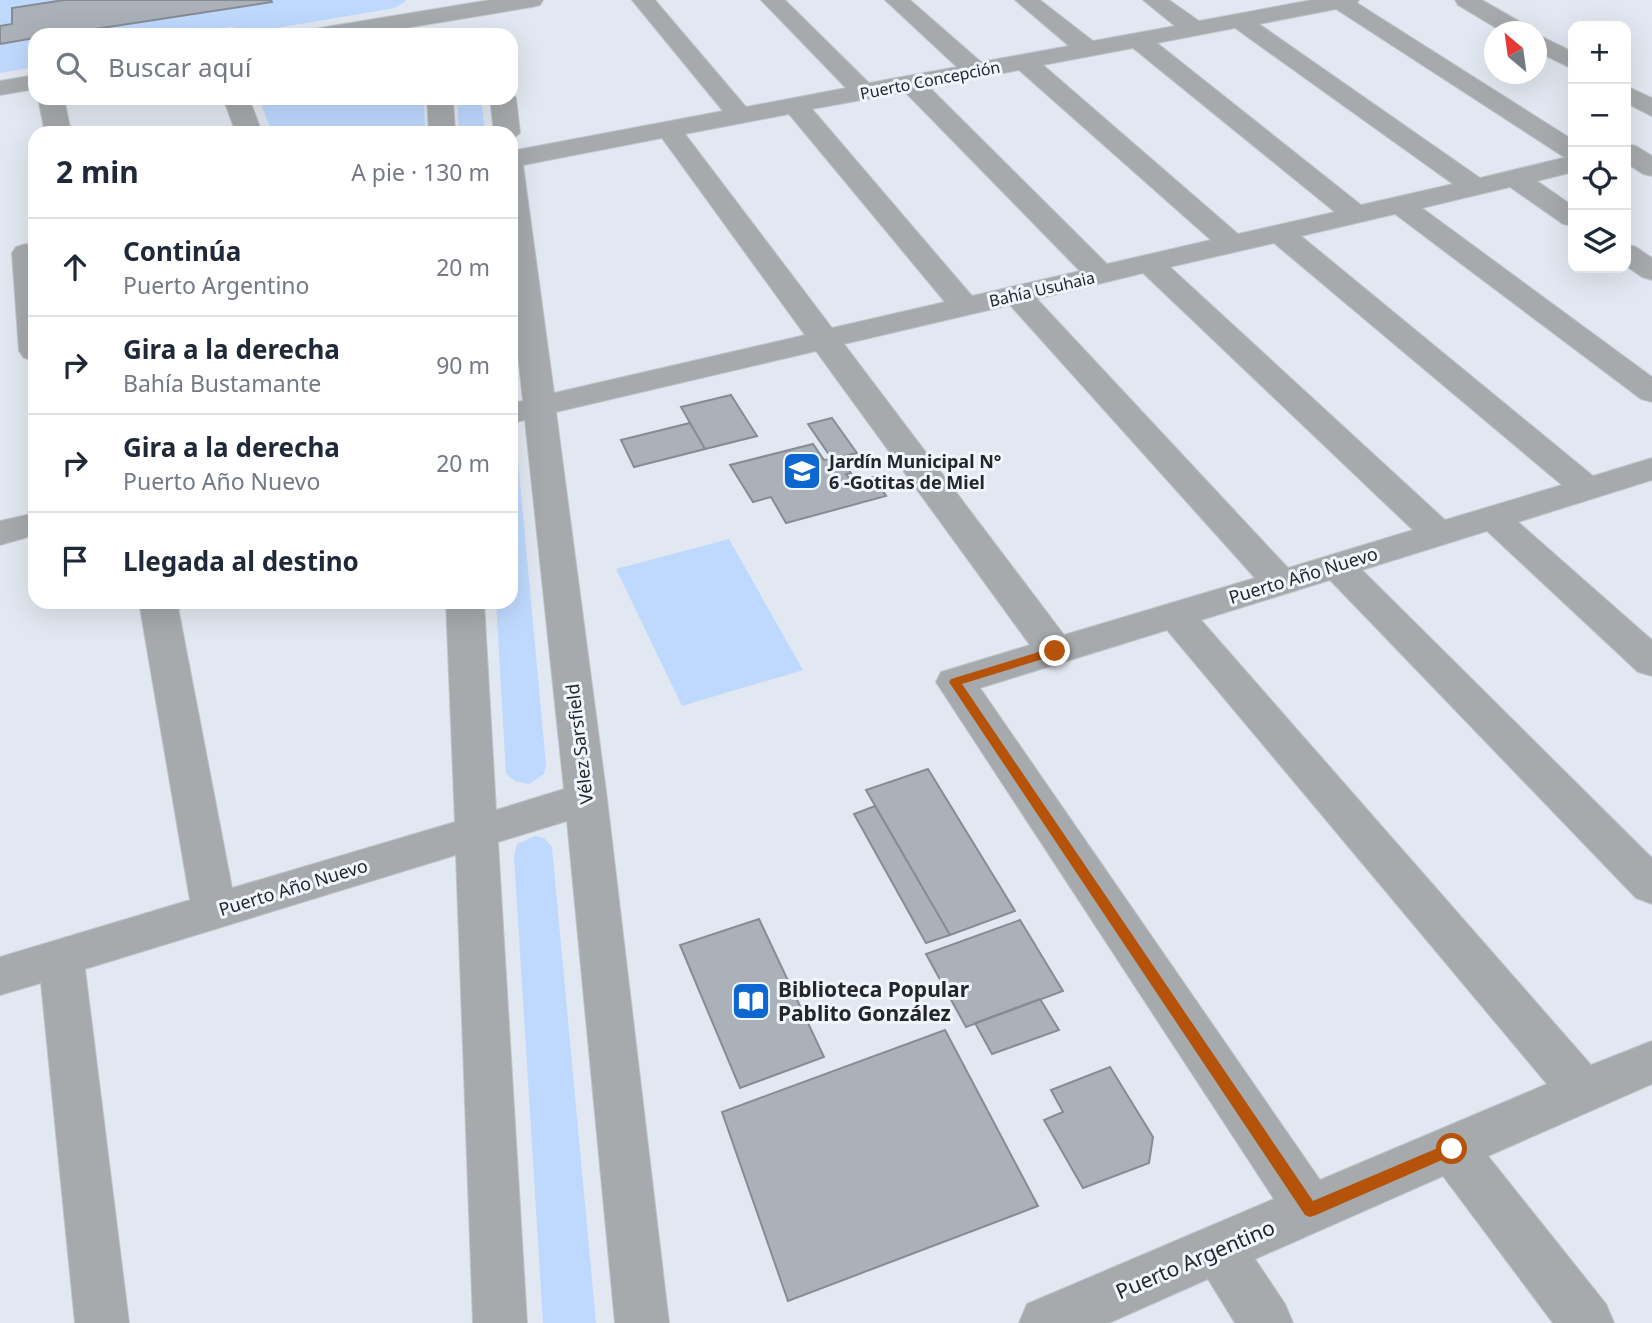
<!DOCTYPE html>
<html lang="es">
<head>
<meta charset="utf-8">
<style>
	:root { --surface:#fff; --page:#f2f2f3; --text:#1f2937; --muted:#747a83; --line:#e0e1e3 }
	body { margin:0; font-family:"Noto Sans",sans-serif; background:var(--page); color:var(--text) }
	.controls { position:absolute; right:21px; top:21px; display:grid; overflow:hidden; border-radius:14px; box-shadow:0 7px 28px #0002 }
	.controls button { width:63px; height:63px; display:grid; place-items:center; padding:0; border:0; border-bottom:2px solid var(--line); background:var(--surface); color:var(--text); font:35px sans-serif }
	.compass { position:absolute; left:1484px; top:21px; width:63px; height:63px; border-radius:50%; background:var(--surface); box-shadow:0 7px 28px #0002; rotate:331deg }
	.stop { position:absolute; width:21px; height:21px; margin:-16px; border:5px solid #b45309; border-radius:50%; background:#fff }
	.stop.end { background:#b45309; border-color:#fff; box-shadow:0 2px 7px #0008 }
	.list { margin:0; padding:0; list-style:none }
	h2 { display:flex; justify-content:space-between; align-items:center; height:91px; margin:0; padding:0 28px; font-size:30px }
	h2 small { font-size:23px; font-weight:400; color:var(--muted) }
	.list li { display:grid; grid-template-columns:46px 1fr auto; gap:21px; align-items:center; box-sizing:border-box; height:98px; padding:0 28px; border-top:2px solid var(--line) }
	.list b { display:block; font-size:26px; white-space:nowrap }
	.list p { margin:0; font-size:23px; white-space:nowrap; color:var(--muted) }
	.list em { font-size:23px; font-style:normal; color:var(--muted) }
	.icon { flex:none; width:38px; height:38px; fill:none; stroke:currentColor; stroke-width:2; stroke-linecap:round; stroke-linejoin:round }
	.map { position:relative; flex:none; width:1652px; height:1323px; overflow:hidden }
	.search { position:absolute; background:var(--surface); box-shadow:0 7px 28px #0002; left:28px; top:28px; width:490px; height:77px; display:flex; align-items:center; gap:18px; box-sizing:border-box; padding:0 24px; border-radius:21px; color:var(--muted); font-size:26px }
	.panel { position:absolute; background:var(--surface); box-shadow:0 7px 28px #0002; left:28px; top:126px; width:490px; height:483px; border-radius:21px }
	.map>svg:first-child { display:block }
</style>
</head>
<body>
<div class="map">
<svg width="1652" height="1323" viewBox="0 0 1652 1323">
	<rect width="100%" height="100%" fill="#e2e8f1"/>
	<path fill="#bfd9fe" d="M0,0H406V1L395,8L252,32L232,27L181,35H35V67L0,73Z
		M259,98H424L425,133H272Z
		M457,98H481L485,133H459Z
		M511,435L516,439L546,764L544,774L529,784L515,781L506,774L496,602H511Z
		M729,539L803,670L682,706L616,569Z
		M535,836L544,838L552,847L596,1323H543L514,856L517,844Z"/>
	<path fill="#abb1b9" stroke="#878c94" stroke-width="2" d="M64,0H271L272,2L56,35H35V38L0,44V26L12,24V8Z
		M731,395L757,436L705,449L681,407Z
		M832,418L857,453L836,458L840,465L845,464L851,473L846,474L852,482L874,477L886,496L786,523L771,497L753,502L730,465L813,444L824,460L832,459L808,424Z
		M690,423L705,449L634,467L621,440Z
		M928,769L1015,911L950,935L866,790Z
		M875,806L950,935L926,943L854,814Z
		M759,919L824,1057L740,1088L680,945Z
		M1020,920L1063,991L966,1027L926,954Z
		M1040,999L1059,1030L992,1054L975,1023Z
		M945,1030L1038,1206L788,1301L722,1112Z
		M1110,1067L1153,1137L1149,1163L1083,1188L1044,1120L1063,1112L1051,1090Z"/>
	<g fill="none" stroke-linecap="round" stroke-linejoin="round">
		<g stroke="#c0c5cd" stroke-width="2">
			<path id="minor" d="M490,0H543L540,5L532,7L363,35H308L312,30L320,28Z
				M632,0H655L746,107L846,88L761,0H785L869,83L957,67L885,0H910L981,62L1069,46L1015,0H1040L1093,41L1175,26L1143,0H1169L1199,21L1312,0H1359L1357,3L1573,140V172L1537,181L1573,206V226L1563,224L1510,187L1422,208L1652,377V402L1641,399L1395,214L1301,236L1593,476L1652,458V480L1518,522L1652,640V676L1638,672L1487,531L1362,570L1652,858V904L1636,898L1330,580L1201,620L1591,1065L1652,1041V1084L1488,1156L1606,1304L1614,1323H1553L1443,1176L1255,1259L1285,1304L1293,1323H1235L1208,1279L1109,1323H1019L1027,1304L1274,1199L936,682L941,672L1030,645L816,351L556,412L607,799L669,1323H615L567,821L498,842L527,1323H473L456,855L85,969L129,1323H75L41,983L0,995V957L190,900L139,602H177L232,888L455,822L446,602H484L496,810L564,789L525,420L511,423V403L523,401L511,291V151L723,111ZM1336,9L1564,157H1567L1480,178L1259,24ZM1235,28L1453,184L1361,205L1157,43ZM1133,48L1335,212L1238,234L1043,65ZM1019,70L1211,240L1107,264L929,87ZM905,92L1080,271L972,296L812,109ZM789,114L945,302L832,328L685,134ZM662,138L805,335L554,393L523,165ZM1274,243L1562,485L1445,520L1170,267ZM1143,273L1413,530L1288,568L1037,299ZM1010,305L1255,578L1064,635L844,344ZM1167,630L1547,1084L1320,1180L980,688Z
				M1455,0H1482L1529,27L1532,32H1503L1458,5Z
				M1536,34L1573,52V69L1536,51Z
				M35,75V89L0,95V81Z
				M1626,86L1652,98V116L1626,103Z
				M512,93L516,98L520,133L511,140V133H494L490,98H511Z
				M38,98H64L71,133H45Z
				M223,98H249L262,133H236Z
				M427,98H453L455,133H429Z
				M1626,144L1636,146L1652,156V176L1643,174L1626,163Z
				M26,244L35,247V360L24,358L19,351L12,253L16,247Z
				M1626,244L1636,247L1652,258V280L1642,277L1626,266Z
				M35,513V535L0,545V521Z"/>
		</g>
		<use href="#minor" fill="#a7aaad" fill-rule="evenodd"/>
	</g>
	<path fill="#b45309" d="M1055,647L1059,649V654L962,684L1313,1201L1452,1142L1458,1144L1460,1149L1458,1153L1316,1215L1310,1217L1305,1215L949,682L951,679Z"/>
	<defs>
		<g id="school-square" transform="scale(2.0125)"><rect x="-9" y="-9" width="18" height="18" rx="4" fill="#0c67d0" stroke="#eff6fe"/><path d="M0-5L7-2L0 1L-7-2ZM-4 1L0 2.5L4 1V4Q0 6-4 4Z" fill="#fff"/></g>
		<g id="library-square" transform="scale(2.0125)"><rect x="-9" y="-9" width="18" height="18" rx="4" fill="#0c67d0" stroke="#eff6fe"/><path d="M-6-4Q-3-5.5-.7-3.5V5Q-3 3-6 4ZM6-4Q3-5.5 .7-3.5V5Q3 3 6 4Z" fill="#fff"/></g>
	</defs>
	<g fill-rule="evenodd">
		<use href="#school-square" x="802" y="471"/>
		<use href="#library-square" x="751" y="1001"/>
	</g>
	<g text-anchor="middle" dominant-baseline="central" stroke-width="6" stroke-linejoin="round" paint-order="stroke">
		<g font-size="16" fill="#242629" stroke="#eff6fe">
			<text transform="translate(930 80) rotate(-11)">Puerto Concepción</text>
			<text transform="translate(1042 289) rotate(-13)">Bahía Usuhaia</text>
		</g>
		<g font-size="18" font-weight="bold" fill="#242629" stroke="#eff6fe" text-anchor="start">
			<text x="829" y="461">Jardín Municipal N°<tspan x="829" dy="21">6 -Gotitas de Miel</tspan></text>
		</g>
		<g font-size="18" fill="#242629" stroke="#eff6fe">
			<text transform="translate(1303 575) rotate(-17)">Puerto Año Nuevo</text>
			<text transform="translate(579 744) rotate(-97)">Vélez Sarsfield</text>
			<text transform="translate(293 887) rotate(-17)">Puerto Año Nuevo</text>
		</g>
		<g font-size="21" font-weight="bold" fill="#242629" stroke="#eff6fe" text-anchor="start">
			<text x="778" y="989">Biblioteca Popular<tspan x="778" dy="24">Pablito González</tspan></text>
		</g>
		<g font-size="21" fill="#242629" stroke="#eff6fe">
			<text transform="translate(1195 1259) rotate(-23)">Puerto Argentino</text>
		</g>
	</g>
</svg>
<div class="controls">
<button>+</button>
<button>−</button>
<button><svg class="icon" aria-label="locate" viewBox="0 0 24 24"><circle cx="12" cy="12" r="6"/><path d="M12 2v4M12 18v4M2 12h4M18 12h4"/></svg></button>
<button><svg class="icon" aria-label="layers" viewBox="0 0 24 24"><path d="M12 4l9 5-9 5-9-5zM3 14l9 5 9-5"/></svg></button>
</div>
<svg class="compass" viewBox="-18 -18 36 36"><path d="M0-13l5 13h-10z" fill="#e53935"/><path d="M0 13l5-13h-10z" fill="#747a83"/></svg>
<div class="stop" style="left:1452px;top:1149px"></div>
<div class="stop end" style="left:1055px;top:651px"></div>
<div class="search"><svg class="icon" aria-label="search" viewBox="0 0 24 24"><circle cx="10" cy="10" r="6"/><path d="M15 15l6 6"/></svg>Buscar aquí</div>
<section class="panel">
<h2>2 min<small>A pie · 130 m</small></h2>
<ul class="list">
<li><svg class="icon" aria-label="ahead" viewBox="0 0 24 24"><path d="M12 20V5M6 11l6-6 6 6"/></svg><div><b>Continúa</b><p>Puerto Argentino</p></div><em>20 m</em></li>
<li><svg class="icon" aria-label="right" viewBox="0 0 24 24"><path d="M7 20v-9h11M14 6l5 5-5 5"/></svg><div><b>Gira a la derecha</b><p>Bahía Bustamante</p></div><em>90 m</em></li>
<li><svg class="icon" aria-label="right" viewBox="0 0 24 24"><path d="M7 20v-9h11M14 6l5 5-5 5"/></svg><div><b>Gira a la derecha</b><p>Puerto Año Nuevo</p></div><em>20 m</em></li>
<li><svg class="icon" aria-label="arrive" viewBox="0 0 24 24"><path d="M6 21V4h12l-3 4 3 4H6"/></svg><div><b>Llegada al destino</b></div></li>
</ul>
</section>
</div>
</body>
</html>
